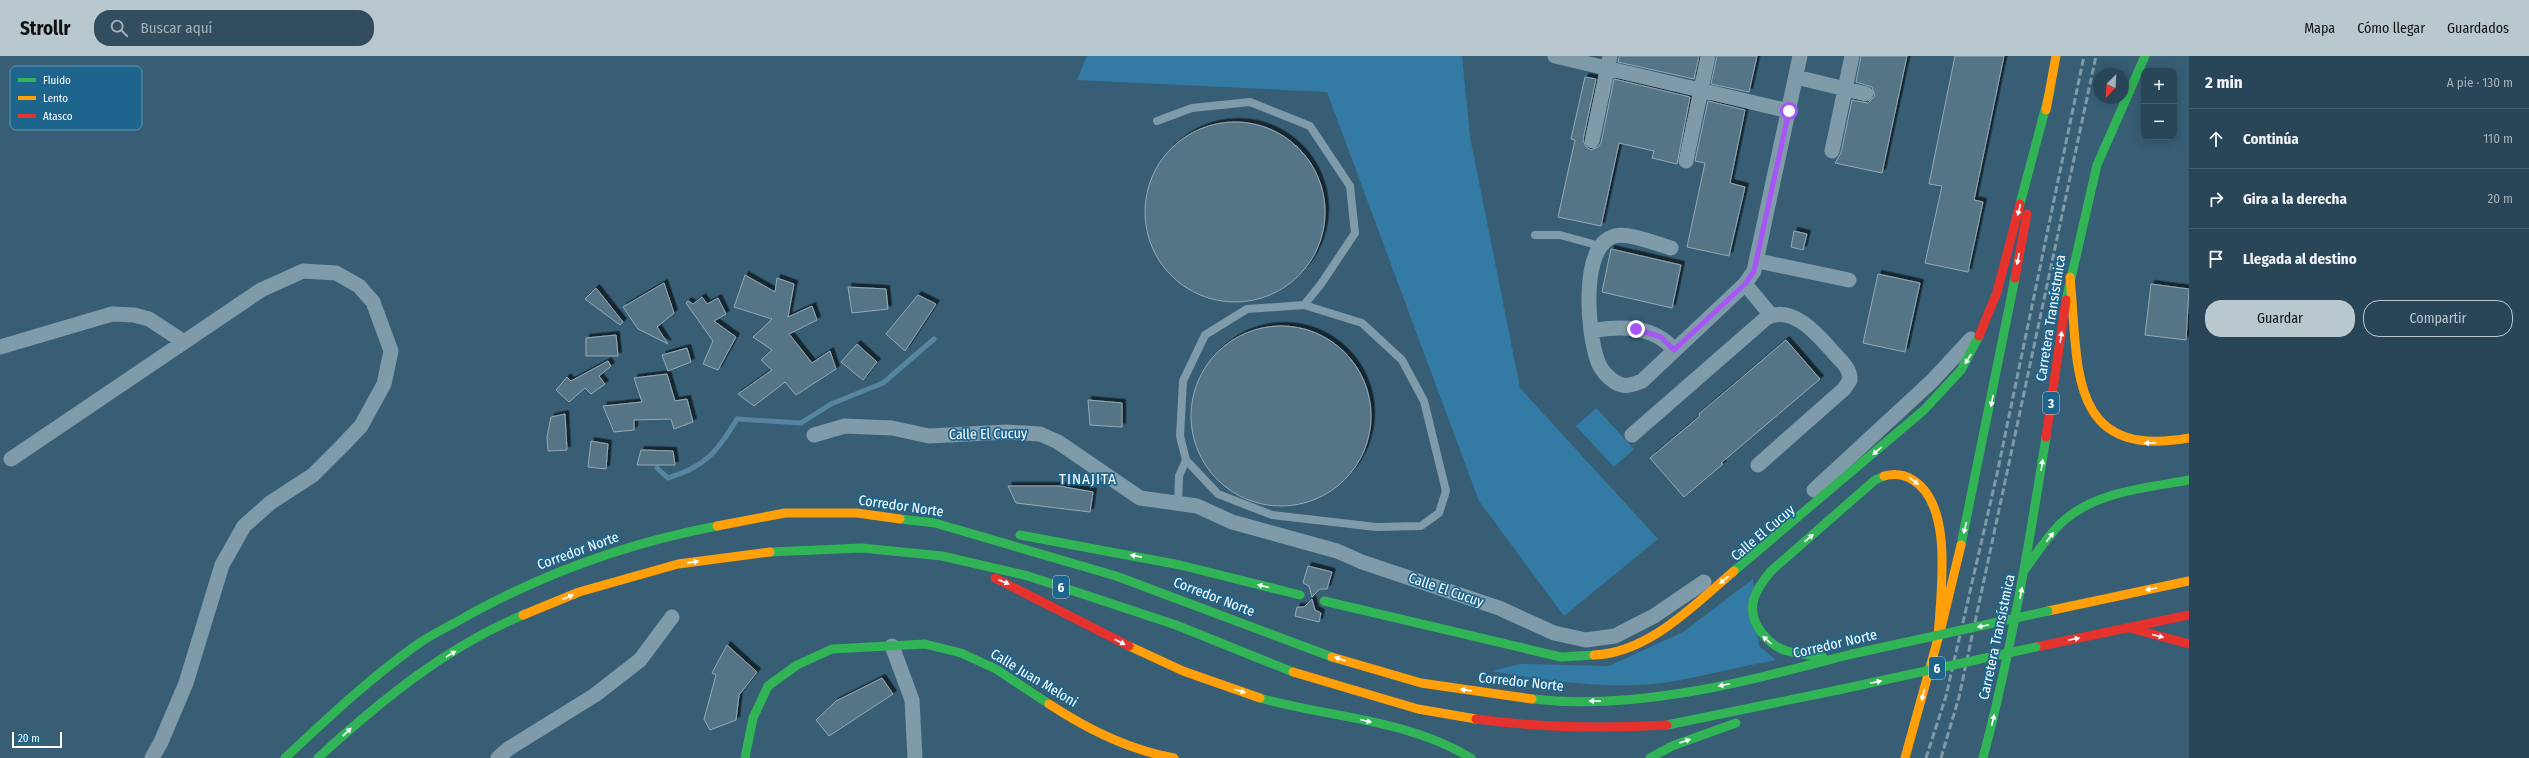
<!DOCTYPE html>
<html lang="es">
<head>
<meta charset="utf-8">
<style>
	:root { --surface:#294658; --page:#314d5e; --text:#f1f3f6; --muted:#a5b1ba; --line:#455e6e; --accent:#b9c7cf }
	body { margin:0; font-family:"Fira Sans Condensed",sans-serif; background:var(--page); color:var(--text) }
	.controls { position:absolute; right:12px; top:12px; display:grid; overflow:hidden; border-radius:8px; box-shadow:0 2px 10px #0003 }
	.controls button { width:36px; height:36px; display:grid; place-items:center; padding:0; border:0; border-bottom:1px solid var(--line); background:var(--surface); color:var(--text); font:20px sans-serif }
	.compass { position:absolute; left:2093px; top:12px; width:36px; height:36px; border-radius:50%; background:var(--surface); box-shadow:0 2px 10px #0003; rotate:204deg }
	.scale { position:absolute; left:12px; bottom:10px; width:50px; box-sizing:border-box; padding-left:4px; border:2px solid #fff; border-top:0; font-size:11px; line-height:14px; white-space:nowrap; color:#fff; -webkit-text-stroke:3px #1e658e; paint-order:stroke }
	.stop { position:absolute; width:12px; height:12px; margin:-9px; border:3px solid #a855f7; border-radius:50%; background:#fff }
	.stop.end { background:#a855f7; border-color:#fff; box-shadow:0 1px 4px #0008 }
	.list { margin:0; padding:0; list-style:none }
	h2 { display:flex; justify-content:space-between; align-items:center; height:52px; margin:0; padding:0 16px; font-size:17px }
	h2 small { font-size:13px; font-weight:400; color:var(--muted) }
	.list li { display:grid; grid-template-columns:26px 1fr auto; gap:12px; align-items:center; box-sizing:border-box; height:60px; padding:0 16px; border-top:1px solid var(--line) }
	.list b { display:block; font-size:15px; white-space:nowrap }
	.list em { font-size:13px; font-style:normal; color:var(--muted) }
	.actions { display:flex; gap:8px; padding:12px 16px }
	.actions a { flex:1; padding:9px 0; border:1px solid var(--accent); border-radius:16px; text-align:center; font-size:14px; color:var(--accent) }
	.actions .main { background:var(--accent); color:#111 }
	.icon { flex:none; width:22px; height:22px; fill:none; stroke:currentColor; stroke-width:2; stroke-linecap:round; stroke-linejoin:round }
	.map { position:relative; flex:none; width:2189px; height:702px; overflow:hidden }
	header { display:flex; align-items:center; gap:24px; box-sizing:border-box; height:56px; padding:0 20px; background:var(--accent); color:#111 }
	header strong { font-size:19px }
	nav { display:flex; gap:22px; margin-inline-start:auto; font-size:14px }
	.search { width:280px; height:36px; background:var(--page); display:flex; align-items:center; gap:10px; box-sizing:border-box; padding:0 14px; border-radius:16px; color:var(--muted); font-size:15px }
	main { display:flex }
	aside { flex:1; background:var(--surface) }
	.map>svg:first-child { display:block }
</style>
</head>
<body>
<header>
<strong>Strollr</strong>
<div class="search"><svg class="icon" aria-label="search" viewBox="0 0 24 24"><circle cx="10" cy="10" r="6"/><path d="M15 15l6 6"/></svg>Buscar aquí</div>
<nav><a>Mapa</a><a>Cómo llegar</a><a>Guardados</a></nav>
</header>
<main>
<div class="map">
<svg width="2189" height="702" viewBox="0 0 2189 702">
	<defs>
		<filter id="shadow"><feDropShadow dx="3.5" dy="-3.5" stdDeviation="0" flood-color="#0009"/></filter>
	</defs>
	<rect width="100%" height="100%" fill="#375e75"/>
	<path fill="#337ba5" d="M1087,0H1462L1470,81L1520,332L1658,483L1564,560L1479,445L1327,36L1077,24Z
		M1596,352L1634,393L1614,411L1576,370Z
		M1753,523L1759,590L1776,604C1742,610 1709,619 1675,625C1614,635 1550,625 1491,615L1520,608L1609,610L1683,576Z"/>
	<g fill="none" stroke-linecap="round" stroke-linejoin="round">
		<path stroke="#5685a1" stroke-width="5" d="M657,412L668,422C705,411 718,395 737,363L801,367L831,348L883,327L934,283"/>
	</g>
	<path fill="#557486" stroke="#93a9b6" filter="url(#shadow)" d="M1619,0H1699L1694,23L1618,6Z
		M1717,0H1757L1749,36L1711,28Z
		M1861,0H1907L1882,117L1835,107L1841,97L1852,44L1868,47L1875,40L1872,31L1856,26Z
		M1955,0H2004L1974,144L1983,146L1968,216L1925,207L1942,130L1929,128Z
		M1585,21L1596,23L1583,84L1586,91L1591,94L1598,91L1601,87L1614,23L1690,41L1677,108L1652,102L1654,95L1619,87L1601,170L1558,161L1575,84L1571,83Z
		M1708,45L1745,54L1730,127L1745,131L1729,200L1687,191L1705,107L1695,105Z
		M1145 156a90 90 0 1 1 180 0a90 90 0 1 1-180 0Z
		M1794,175L1807,178L1803,194L1791,191Z
		M1611,193L1681,209L1672,252L1602,236Z
		M1878,218L1920,227L1905,296L1863,287Z
		M745,219L775,236L777,222L794,228L788,261L812,250L817,264L789,278L812,307L830,295L836,313L796,339L785,326L754,350L738,338L772,314L761,304L772,294L753,281L772,263L734,251Z
		M664,227L674,257L657,271L668,288L638,273L623,251Z
		M2151,228L2189,233L2186,284L2145,279Z
		M848,231L886,233L888,253L852,257Z
		M596,232L623,266L620,269L585,243Z
		M918,239L936,248L905,295L886,278Z
		M702,241L707,248L718,242L726,258L714,265L736,281L718,314L703,308L713,285L686,247L688,245L693,248Z
		M1191 360a90 90 0 1 1 180 0a90 90 0 1 1-180 0Z
		M616,279L618,300H586V282Z
		M1786,284L1820,323L1721,407L1723,408L1684,441L1650,402L1700,360L1699,358Z
		M857,288L877,306L863,324L841,306Z
		M687,292L691,306L668,315L662,299Z
		M608,305L611,310L599,320L605,328L591,338L585,332L569,346L556,334L567,321L571,325Z
		M667,318L675,345L687,343L693,366L674,373L671,363L634,364V374L614,376L603,350L642,346L634,322Z
		M1088,344L1122,347V371L1090,369Z
		M565,358L567,394L548,395L547,381L551,361Z
		M591,385L608,388L606,413L588,411Z
		M641,394L673,395L675,409H637Z
		M1008,430H1059L1093,436L1090,456L1016,447Z
		M1308,510L1332,516L1327,533H1320L1312,541L1309,530L1303,527Z
		M1312,543L1315,554L1321,557L1319,566L1295,560L1297,551H1304Z
		M727,589L757,616L739,639L736,664L710,674L704,663L716,619L712,617Z
		M882,622L893,638L829,680L816,664L836,645Z"/>
	<g fill="none" stroke-linecap="round" stroke-linejoin="round">
		<path stroke="#7f9aa8" stroke-width="8" d="M1157,65L1192,52L1250,46L1310,70L1350,130L1355,177L1321,228L1304,249
			M1535,179H1560L1600,190
			M1178,448L1179,420L1186,404L1180,380L1183,325L1205,279L1247,253L1304,249L1362,267L1402,304L1424,345L1446,435L1439,457L1421,470L1376,471L1272,459L1218,438L1186,404"/>
		<path stroke="#7f9aa8" stroke-width="15" d="M1555,0L1789,55
			M1796,21L1866,38
			M1592,85L1610,0
			M1832,95L1852,0
			M1686,105L1708,0
			M1671,192C1657,188 1628,176 1615,180C1579,189 1588,277 1597,303C1600,314 1611,326 1622,329C1629,331 1636,327 1642,325L1745,228L1754,215L1800,0
			M1758,205L1849,224
			M1745,228L1771,259
			M1592,275C1620,269 1655,270 1674,294
			M0,291L112,258L134,259L149,263L184,286
			M814,379L845,370L892,372L929,380L1007,376L1040,378L1058,386L1140,442L1197,450L1232,466L1337,495L1362,506L1499,552L1554,577L1586,584L1615,580L1654,560L1704,526
			M1632,379L1765,263C1790,246 1818,279 1833,296C1840,304 1851,313 1850,324L1844,333L1758,409
			M11,403L261,234L303,215L336,217L359,230L373,246L391,295L384,328L361,370L342,390L313,419L270,447L244,470L222,509L186,627L161,686L152,702
			M1814,434L1932,325L1971,283
			M892,590L912,644L915,702
			M498,702L508,693L595,639L640,604L672,561"/>
		<path stroke="#30b455" stroke-width="9" d="M2020,148L2050,35
			M2066,244L2097,109L2145,0
			M900,463L935,467L1116,520L1332,601
			M1020,479L1180,509L1300,539
			M1961,489L2015,222
			M770,496L862,492L942,500L1028,520L1176,569L1293,616
			M2026,512C2037,497 2047,481 2060,468C2093,436 2145,432 2189,424
			M1734,515L1924,354L1961,314L1979,280
			M1324,545L1561,601L1594,599
			M1823,601C1811,599 1798,598 1787,595C1776,592 1769,586 1762,577C1744,554 1754,535 1771,515L1875,424L1884,420
			M1260,642C1331,662 1407,663 1471,702
			M1532,643C1641,655 1747,625 1852,598
			M1667,669L1838,634
			M285,702C328,662 370,622 418,588C432,578 450,570 465,561C544,517 628,487 717,470
			M318,702C379,646 446,591 523,559
			M745,702L753,662L768,630L797,609L832,593L925,588L961,597L996,613L1049,648
			M1650,702L1672,690L1736,667
			M1983,702C2011,596 2029,489 2046,381"/>
		<path stroke="#ff9f0a" stroke-width="9" d="M2046,54L2056,0
			M2070,221C2079,310 2066,404 2189,382
			M1884,420C1895,417 1904,418 1913,424C1955,450 1940,540 1938,583
			M717,470L785,457H857L900,463
			M2048,555L2189,525
			M523,559L579,536L678,508L770,496
			M1129,590L1183,615L1260,642
			M1594,599C1649,597 1695,548 1734,515
			M1332,601L1421,627L1532,643
			M1293,616L1418,653L1476,663
			M1049,648C1087,673 1129,694 1174,702
			M1905,702L1942,568L1961,489"/>
		<path stroke="#e5322d" stroke-width="9" d="M2015,222L2027,158
			M1979,280L1997,236L2020,148
			M2046,381L2066,244
			M995,522L1129,590
			M2133,573L2189,588
			M2036,591L2189,559
			M1476,663C1542,672 1600,673 1667,669"/>
		<path stroke="#7f9aa8" stroke-width="3" stroke-dasharray="7 3" stroke-linecap="butt" d="M1926,702L1946,640L1997,418L2084,0
			M1941,702L1959,641L2096,0"/>
		<path stroke="#30b455" stroke-width="9" d="M1852,598L2048,555
			M1838,634L2036,591"/>
	</g>
	<defs><path id="oneway-solid" d="M-6-.8H1V-3.2L6.5 0L1 3.2V.8H-6Z"/></defs>
	<g fill="#fff">
		<use href="#oneway-solid" transform="translate(2019 154) rotate(104)"/>
		<use href="#oneway-solid" transform="translate(2018 203) rotate(101)"/>
		<use href="#oneway-solid" transform="translate(2061 281) rotate(-81)"/>
		<use href="#oneway-solid" transform="translate(1968 303) rotate(121)"/>
		<use href="#oneway-solid" transform="translate(1992 345) rotate(101)"/>
		<use href="#oneway-solid" transform="translate(2150 387) rotate(178)"/>
		<use href="#oneway-solid" transform="translate(1877 395) rotate(140)"/>
		<use href="#oneway-solid" transform="translate(2042 409) rotate(-81)"/>
		<use href="#oneway-solid" transform="translate(1914 425) rotate(36)"/>
		<use href="#oneway-solid" transform="translate(1965 472) rotate(104)"/>
		<use href="#oneway-solid" transform="translate(2050 481) rotate(-53)"/>
		<use href="#oneway-solid" transform="translate(1809 482) rotate(-41)"/>
		<use href="#oneway-solid" transform="translate(1136 500) rotate(-169)"/>
		<use href="#oneway-solid" transform="translate(693 506) rotate(-8)"/>
		<use href="#oneway-solid" transform="translate(1724 524) rotate(141)"/>
		<use href="#oneway-solid" transform="translate(1004 526) rotate(23)"/>
		<use href="#oneway-solid" transform="translate(1263 530) rotate(-166)"/>
		<use href="#oneway-solid" transform="translate(2151 533) rotate(168)"/>
		<use href="#oneway-solid" transform="translate(2021 537) rotate(-79)"/>
		<use href="#oneway-solid" transform="translate(568 541) rotate(-22)"/>
		<use href="#oneway-solid" transform="translate(1983 570) rotate(168)"/>
		<use href="#oneway-solid" transform="translate(2158 580) rotate(14)"/>
		<use href="#oneway-solid" transform="translate(2074 583) rotate(-12)"/>
		<use href="#oneway-solid" transform="translate(1767 584) rotate(-138)"/>
		<use href="#oneway-solid" transform="translate(1120 586) rotate(27)"/>
		<use href="#oneway-solid" transform="translate(451 598) rotate(-31)"/>
		<use href="#oneway-solid" transform="translate(1340 603) rotate(-160)"/>
		<use href="#oneway-solid" transform="translate(1876 626) rotate(-12)"/>
		<use href="#oneway-solid" transform="translate(1724 629) rotate(168)"/>
		<use href="#oneway-solid" transform="translate(1466 634) rotate(-171)"/>
		<use href="#oneway-solid" transform="translate(1240 635) rotate(18)"/>
		<use href="#oneway-solid" transform="translate(1923 639) rotate(105)"/>
		<use href="#oneway-solid" transform="translate(1595 645) rotate(-179)"/>
		<use href="#oneway-solid" transform="translate(1993 664) rotate(-76)"/>
		<use href="#oneway-solid" transform="translate(1366 665) rotate(14)"/>
		<use href="#oneway-solid" transform="translate(347 676) rotate(-43)"/>
		<use href="#oneway-solid" transform="translate(1685 685) rotate(-19)"/>
	</g>
	<g fill="none" stroke-linecap="round" stroke-linejoin="round">
		<path stroke="#a855f7" stroke-width="5" d="M1636,273L1661,281L1674,294L1745,228L1754,215L1789,55"/>
	</g>
	<g text-anchor="middle" dominant-baseline="central" stroke-width="3.5" stroke-linejoin="round" paint-order="stroke">
		<g fill="#1e658e" stroke="#bcd1dd" stroke-width="1">
			<rect x="2043" y="336" width="16" height="22" rx="3"/>
			<rect x="1053" y="520" width="16" height="22" rx="3"/>
			<rect x="1929" y="601" width="16" height="22" rx="3"/>
		</g>
		<g font-size="13" font-weight="bold" fill="#fff">
			<text x="2051" y="347">3</text>
			<text x="1061" y="531">6</text>
			<text x="1937" y="612">6</text>
		</g>
		<g font-size="14" fill="#fff" stroke="#1e658e">
			<text transform="translate(2051 262) rotate(-81)">Carretera Transístmica</text>
			<text transform="translate(988 378) rotate(-1)">Calle El Cucuy</text>
			<text transform="translate(901 450) rotate(8)">Corredor Norte</text>
			<text transform="translate(1763 477) rotate(-40)">Calle El Cucuy</text>
			<text transform="translate(578 495) rotate(-20)">Corredor Norte</text>
			<text transform="translate(1446 534) rotate(19)">Calle El Cucuy</text>
			<text transform="translate(1214 541) rotate(21)">Corredor Norte</text>
			<text transform="translate(1997 581) rotate(-78)">Carretera Transístmica</text>
			<text transform="translate(1835 588) rotate(-13)">Corredor Norte</text>
			<text transform="translate(1034 622) rotate(31)">Calle Juan Meloni</text>
			<text transform="translate(1521 626) rotate(6)">Corredor Norte</text>
		</g>
		<g font-size="15" letter-spacing="1" fill="#fff" stroke="#1e658e">
			<text x="1088" y="423">TINAJITA</text>
		</g>
	</g>
	<rect x="10" y="10" width="132" height="64" rx="6" fill="#1e658e" stroke="#6293b0" stroke-width="1"/>
	<rect x="18" y="22" width="18" height="4" fill="#30b455"/>
	<rect x="18" y="40" width="18" height="4" fill="#ff9f0a"/>
	<rect x="18" y="58" width="18" height="4" fill="#e5322d"/>
	<g font-size="11" fill="#fff">
		<text x="43" y="28">Fluido</text>
		<text x="43" y="46">Lento</text>
		<text x="43" y="64">Atasco</text>
	</g>
</svg>
<div class="controls">
<button>+</button>
<button>−</button>
</div>
<svg class="compass" viewBox="-18 -18 36 36"><path d="M0-13l5 13h-10z" fill="#e53935"/><path d="M0 13l5-13h-10z" fill="#a5b1ba"/></svg>
<div class="scale">20 m</div>
<div class="stop" style="left:1789px;top:55px"></div>
<div class="stop end" style="left:1636px;top:273px"></div>
</div>
<aside>
<h2>2 min<small>A pie · 130 m</small></h2>
<ul class="list">
<li><svg class="icon" aria-label="ahead" viewBox="0 0 24 24"><path d="M12 20V5M6 11l6-6 6 6"/></svg><div><b>Continúa</b></div><em>110 m</em></li>
<li><svg class="icon" aria-label="right" viewBox="0 0 24 24"><path d="M7 20v-9h11M14 6l5 5-5 5"/></svg><div><b>Gira a la derecha</b></div><em>20 m</em></li>
<li><svg class="icon" aria-label="arrive" viewBox="0 0 24 24"><path d="M6 21V4h12l-3 4 3 4H6"/></svg><div><b>Llegada al destino</b></div></li>
</ul>
<div class="actions"><a class="main">Guardar</a><a>Compartir</a></div>
</aside>
</main>
</body>
</html>
